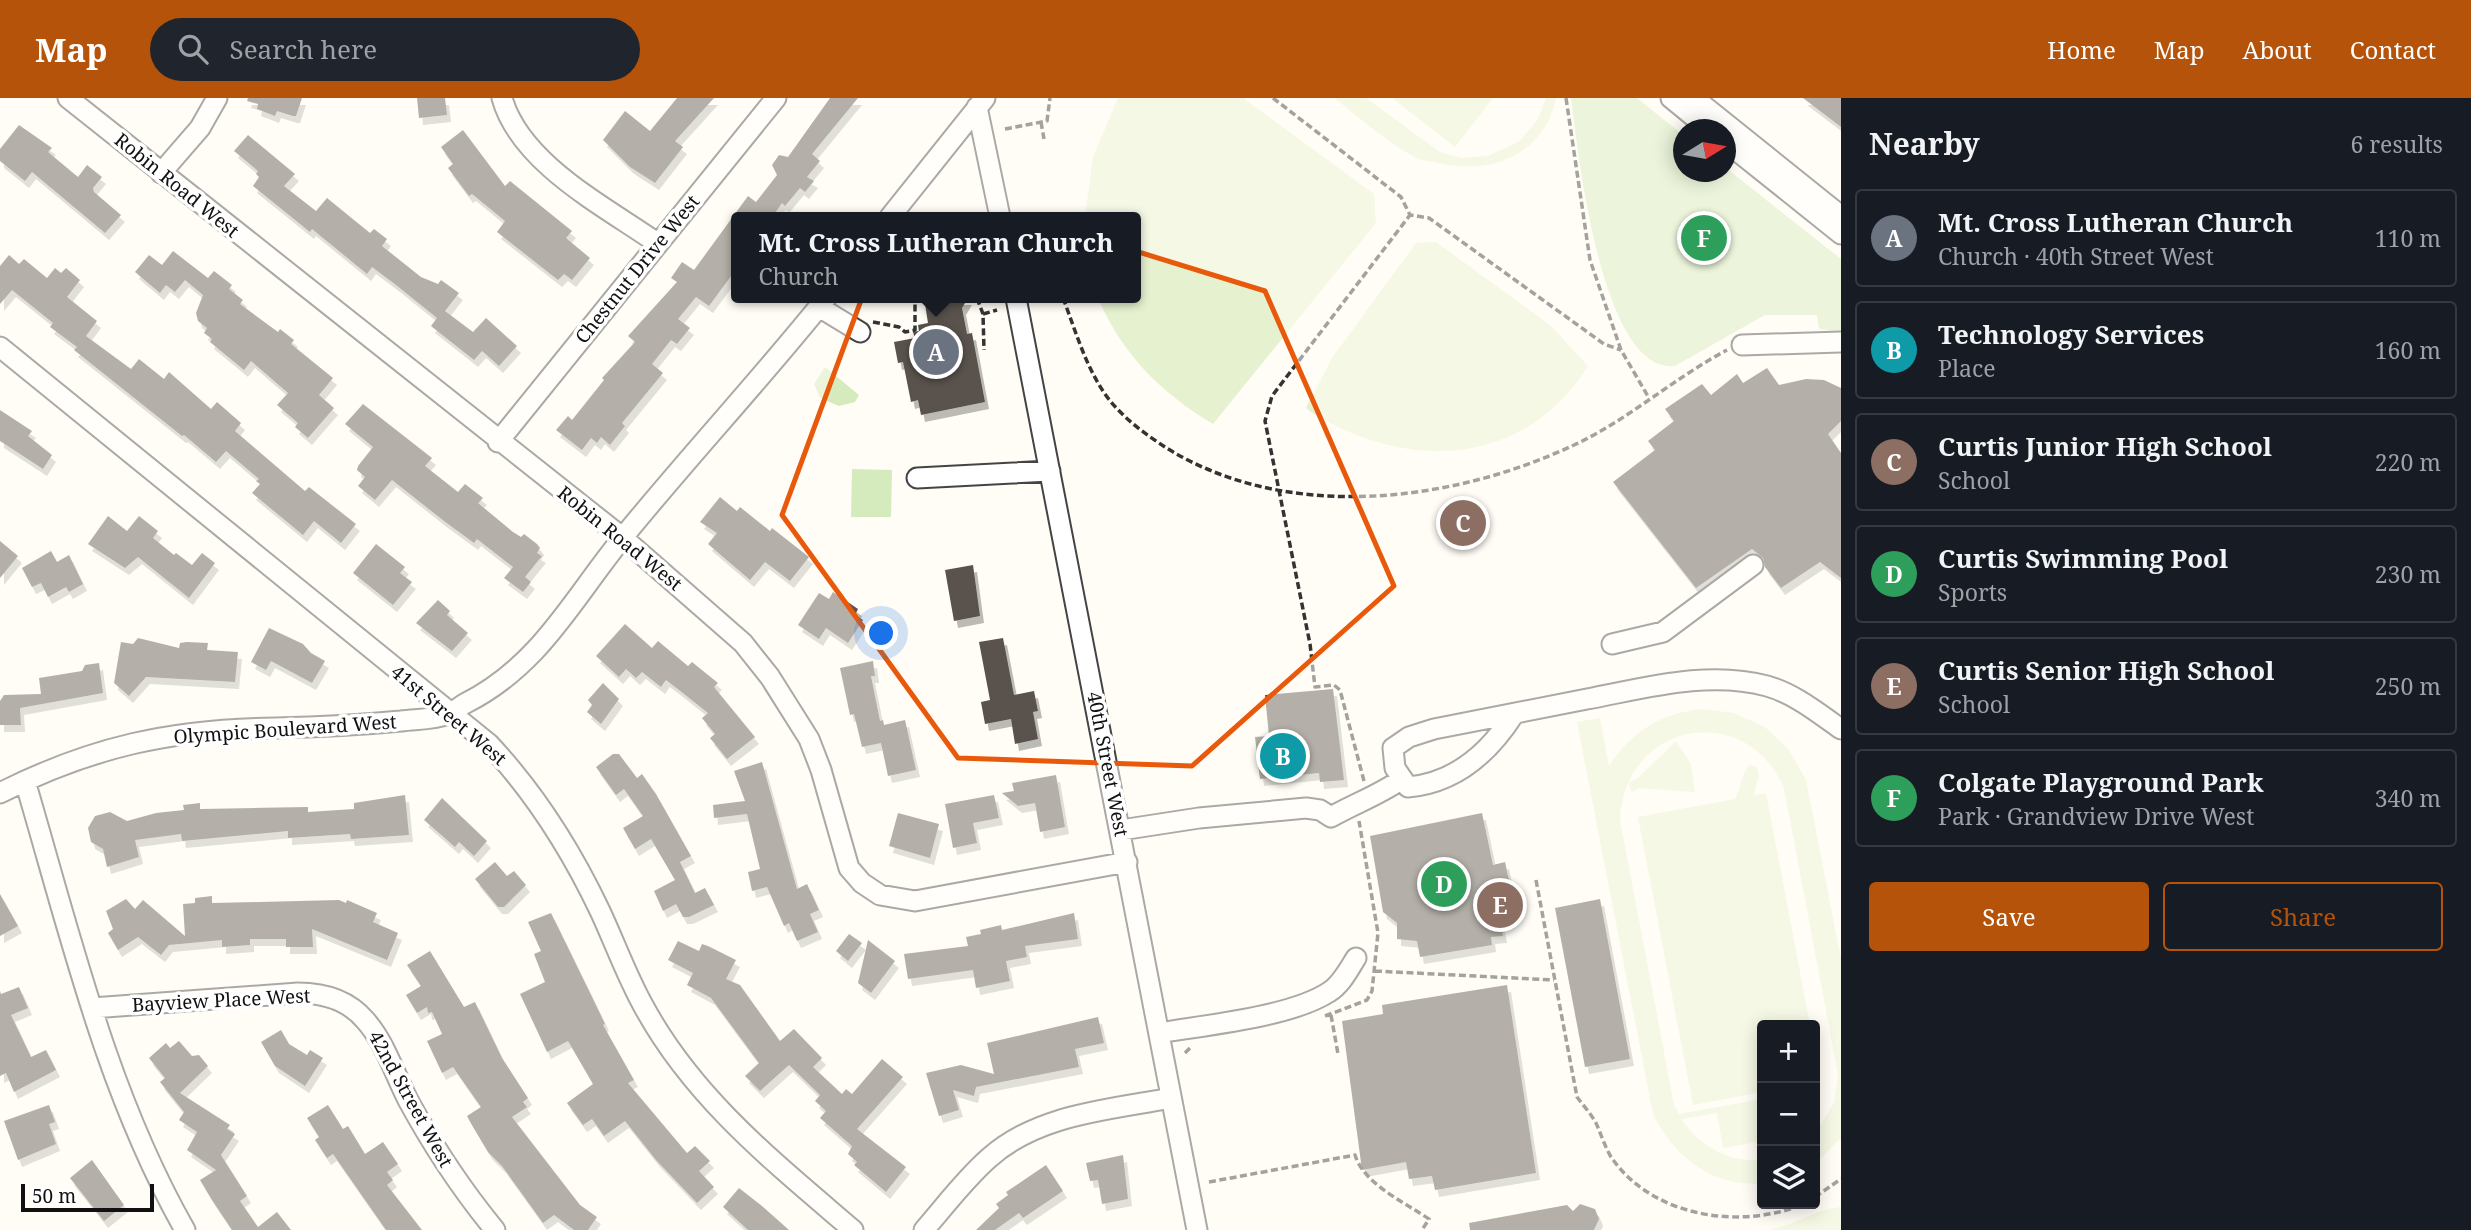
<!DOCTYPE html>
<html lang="en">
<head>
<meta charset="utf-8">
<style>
	:root { --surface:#171b24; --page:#20242c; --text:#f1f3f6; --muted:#9ea1a6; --line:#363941; --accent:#b45309 }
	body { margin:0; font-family:"Noto Serif",serif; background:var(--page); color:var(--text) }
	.controls { position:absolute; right:21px; bottom:21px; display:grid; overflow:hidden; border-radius:7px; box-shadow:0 4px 18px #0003 }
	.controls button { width:63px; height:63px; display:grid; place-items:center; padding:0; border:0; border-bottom:2px solid var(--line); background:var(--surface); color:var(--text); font:35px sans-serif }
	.compass { position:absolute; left:1673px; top:21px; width:63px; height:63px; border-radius:50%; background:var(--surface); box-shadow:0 4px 18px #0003; rotate:79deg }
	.scale { position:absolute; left:21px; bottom:18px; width:133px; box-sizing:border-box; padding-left:7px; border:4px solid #111; border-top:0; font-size:19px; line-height:24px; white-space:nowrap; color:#111; -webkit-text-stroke:5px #fff; paint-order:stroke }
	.you { position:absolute; left:882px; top:536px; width:24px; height:24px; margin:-18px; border:5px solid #fff; border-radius:50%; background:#1a73e8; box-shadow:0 0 0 10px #1a73e833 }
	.badge { display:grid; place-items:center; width:46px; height:46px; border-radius:50%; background:var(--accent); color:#fff; font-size:23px; font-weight:700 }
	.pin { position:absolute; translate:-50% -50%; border:4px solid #fff; box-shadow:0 2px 7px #0006 }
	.popup { position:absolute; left:731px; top:114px; width:410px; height:91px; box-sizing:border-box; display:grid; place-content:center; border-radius:7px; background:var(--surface); filter:drop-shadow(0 2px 5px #0005); font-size:23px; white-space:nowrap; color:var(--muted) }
	.popup b { font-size:26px; color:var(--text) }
	.popup::after { content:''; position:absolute; left:50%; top:100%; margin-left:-14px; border:14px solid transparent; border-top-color:var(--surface) }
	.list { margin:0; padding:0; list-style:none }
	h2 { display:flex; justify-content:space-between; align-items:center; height:91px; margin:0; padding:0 28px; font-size:30px }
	h2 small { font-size:23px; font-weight:400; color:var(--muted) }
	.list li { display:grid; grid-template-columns:46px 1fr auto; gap:21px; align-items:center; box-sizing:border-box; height:98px; margin:0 14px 14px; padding:0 14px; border:2px solid var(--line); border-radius:7px }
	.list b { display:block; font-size:26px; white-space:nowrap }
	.list p { margin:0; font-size:23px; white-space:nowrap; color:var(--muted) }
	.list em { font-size:23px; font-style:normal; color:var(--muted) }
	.actions { display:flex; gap:14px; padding:21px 28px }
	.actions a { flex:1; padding:16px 0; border:2px solid var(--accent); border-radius:7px; text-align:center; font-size:24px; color:var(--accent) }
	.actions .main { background:var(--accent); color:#fff }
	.icon { flex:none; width:38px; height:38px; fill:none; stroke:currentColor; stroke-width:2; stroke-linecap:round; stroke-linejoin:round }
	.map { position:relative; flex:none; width:1841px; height:1132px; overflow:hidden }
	header { display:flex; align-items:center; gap:42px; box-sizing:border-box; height:98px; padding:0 35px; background:var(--accent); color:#fff }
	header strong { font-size:33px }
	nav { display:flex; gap:38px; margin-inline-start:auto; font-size:24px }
	.search { width:490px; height:63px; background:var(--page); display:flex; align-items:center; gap:18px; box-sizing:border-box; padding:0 24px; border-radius:38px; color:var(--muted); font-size:26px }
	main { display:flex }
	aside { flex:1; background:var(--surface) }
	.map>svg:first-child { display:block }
</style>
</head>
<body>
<header>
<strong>Map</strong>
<div class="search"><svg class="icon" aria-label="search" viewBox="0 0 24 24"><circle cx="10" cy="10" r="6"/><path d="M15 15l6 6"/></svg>Search here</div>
<nav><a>Home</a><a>Map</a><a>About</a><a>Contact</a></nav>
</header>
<main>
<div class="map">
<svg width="1841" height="1132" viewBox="0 0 1841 1132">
	<defs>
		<filter id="shadow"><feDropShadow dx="4" dy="7" stdDeviation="0" flood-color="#0004"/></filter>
	</defs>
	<rect width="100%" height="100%" fill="#fffdf5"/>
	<path fill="#d5ebbd" d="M1571,0H1637L1683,37L1684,74H1726V70L1841,161V234L1819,231L1817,217H1765L1675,268C1601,276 1578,53 1571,0Z
		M825,269L859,297L855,304L839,308L820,300L814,286Z
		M852,371L892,372L891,419H851Z"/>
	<path fill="#e6f2cf" d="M1118,0H1243L1374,96L1376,125L1213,326C1161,295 1122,256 1098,200H1136V119H1085L1093,59Z
		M1334,0H1366L1440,54L1461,60L1488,58L1520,43L1538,21L1546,0H1556C1544,57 1491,77 1439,65C1431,63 1420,63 1413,58C1385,43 1359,19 1334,0Z
		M1392,0H1493L1455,49Z
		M1436,144L1550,227L1588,268C1523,371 1406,373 1311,314L1306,310L1332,260L1416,145Z
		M1701,611L1734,615L1765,629L1789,652L1806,682L1841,861V1040L1815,1066V1036L1834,1005L1838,976L1784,690C1745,601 1624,624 1620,722L1674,1007L1679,1016L1762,1001V1043L1723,1050L1717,1015L1681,1021C1700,1048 1729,1065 1762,1062V1085C1713,1090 1673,1058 1653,1016L1577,624L1600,620L1609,668C1631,634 1660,616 1701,611Z
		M1676,643L1691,666L1695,694L1639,690L1632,694L1628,685L1637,681Z
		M1750,666L1757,670L1759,677L1754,697L1766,695L1810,927H1762V994L1693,1007L1638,719L1735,701C1742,689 1740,677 1750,666Z
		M1841,1109V1132H1766C1793,1129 1814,1111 1841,1109Z"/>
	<path fill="#5a524d" filter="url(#shadow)" d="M248,0H302L296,18H293L277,13L275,18L257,11L258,6L247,3Z
		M417,0H445L447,17L419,20Z
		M677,0H714L675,43L683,49L655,85L630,69L603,42L625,13L650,33Z
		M830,0H858L812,56L820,63L807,79L814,83L805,94L800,90L785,108L782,105L773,118L775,119H737V170L709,208L696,199L678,221L690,230L677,246L671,242L652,266L663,275L622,325L625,328L610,347L601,339L597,345L591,340L582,352L556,332L568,318L572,322L604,282L602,280L635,244L628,238L677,184L671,180L682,164L694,172L748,98L756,104L777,77L772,67L779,57L788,59Z
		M1803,0H1841V29Z
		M19,27L52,50L48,54L78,79L87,67L102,79L93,90L94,94L121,117L105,135L32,74L25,83L0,63V51Z
		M463,32L505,88L510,83L572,133L566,140L590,160L572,182L564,176L558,182L497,134L505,123L472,96L469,98L448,70L453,66L441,49Z
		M248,37L295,76L284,88L316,113L327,100L370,135L374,131L387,141L382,148L421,179L438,186L441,182L459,195L445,213L473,234L486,220L517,248L499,268L482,253L474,262L431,228L437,220L396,187L372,169L367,176L312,131L310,134L253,88L259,79L256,76L258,73L234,53Z
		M173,153L208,180L214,173L232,187L229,191L243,202L240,206L278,234L280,231L294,242L291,246L333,280L319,297L334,310L308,340L295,329L298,325L277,307L288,295L251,263L244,272L210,244L212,241L204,235L207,230L198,223L196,215L203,197L185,182L175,194L166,187L160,195L135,174L149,157L162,167Z
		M9,157L19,166L24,161L47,180L55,170L61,175L66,170L80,182L67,199L97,223L86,238L131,271L139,261L164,281L169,274L211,311L217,304L241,325L235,333L305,393L309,389L356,426L341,445L314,423L303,437L252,395L260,386L256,383L259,381L226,353L216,364L184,337L182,338L74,252L77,249L50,229L53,225L12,192L0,206V168Z
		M924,200H968L962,210L967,236L972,235L985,304L921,317L918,302L911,304L903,264L898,265L894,244L915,240L913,234L919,233L918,227L928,225Z
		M1767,270L1779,287L1806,281L1824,282L1841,290V323L1828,336L1841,355V480L1820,464L1781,490L1765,469L1763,460L1752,451L1696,490L1613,384L1655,352L1648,343L1674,323L1665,311L1702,286L1711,297L1737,276L1743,285Z
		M363,306L432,360L425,368L458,394L465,386L483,400L478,405L513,434L521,439L524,436L537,446L540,450L537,455L542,458L525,479L531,484L523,494L504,480L513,469L477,441L474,445L444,423L392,382L375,402L358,388L365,379L357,372L358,368L373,349L345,326Z
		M0,312L32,333L28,338L52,357L43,371L0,343Z
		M720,399L737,413L740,409L770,433L772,430L809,459L790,483L765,464L750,482L708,446L717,435L700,424Z
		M108,418L127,433L139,418L158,433L153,440L174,457L176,455L192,467L202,455L215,465L189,500L138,459L125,470L88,446Z
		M0,443L18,458L0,480Z
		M376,446L405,469L400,475L412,484L393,507L353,475Z
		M51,453L57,464L69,457L83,486L69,494L66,489L48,499L41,485L32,489L22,470Z
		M973,467L980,518L954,523L945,472Z
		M833,494L858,511L855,517L863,522L848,545L826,530L819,541L798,527L819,495L829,501Z
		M438,502L450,513L447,517L468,535L452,553L416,525Z
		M625,526L652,550L658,543L688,568L692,564L718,585L714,589L755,639L727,661L710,640L715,636L702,620L708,615L679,592L666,582L661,589L642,574L636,580L626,571L619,579L596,558Z
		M269,530L303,546L311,555L325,563L312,585L271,563L266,572L251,564Z
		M138,540L179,550L180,545L187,544L208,545L207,552L238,554L235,584L146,579L129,598L114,585L121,544L133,546Z
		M1003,540L1014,597L1034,593L1038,613L1033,614L1038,641L1015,646L1011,621L985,626L981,604L990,602L979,544Z
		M873,563L875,578H871L880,623L883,622L884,627L905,622L916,672L888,678L881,645L862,649L854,616L850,617L840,570Z
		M99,565L103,595L20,610L21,627H0V603L4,597L41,596L39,580L82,573L85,567Z
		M603,585L619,601L601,626L587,614L592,607L588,602Z
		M1333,591L1344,682L1320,684L1319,675L1260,681L1255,639L1269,638L1265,597Z
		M613,656H619L637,680L642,676L656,696L691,758L680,764L695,795L705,790L714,807L689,819H683L676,806L663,813L654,793L675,782L651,741L635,751L623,730L643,718L624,691L616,697L596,669Z
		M762,664L797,791L807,786L819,812L810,816L818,834L797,843L789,825L784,828L767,789L752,793L748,774L760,771L747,716L714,720L713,707L745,703L734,673Z
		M1056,677L1065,729L1040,734L1035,705L1018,708L1002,695L1014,693L1012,685Z
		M405,697L409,737L351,741L350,736L288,740V733L182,743L181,736L135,742L139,759L107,769L103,751L91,744L88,730L95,718L110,714L127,723L156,715L184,712L183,707L200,705V711L308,709V714L354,711V705Z
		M994,697L999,720L973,725L977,745L953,750L945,706Z
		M442,700L487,743L474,758L459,744L455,749L424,722Z
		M898,715L939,726L930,760L889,748Z
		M1482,715L1493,767L1505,764L1514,805L1498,810L1503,838L1491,839L1492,847L1420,859L1417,843L1397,841V825L1383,814L1370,738Z
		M495,764L507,778L514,773L526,787L504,809H498L475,781Z
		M0,796L18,828L0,838Z
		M212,798V805L339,802L346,805L347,802L377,815L373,824L398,835L387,862L312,831L313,849H286V841H250V847L222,849V842L169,847L161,857L138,839L118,852L108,835L113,831L106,813L126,801L135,811L143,802L185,838L183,806L195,805V800Z
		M1600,801L1630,961L1585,969L1555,810Z
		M551,815L592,899L605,926L603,927L634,982L628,985L687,1055L695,1048L710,1063L699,1073L714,1089L697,1105L656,1062L625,1023L604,1038L592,1021L583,1027L567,1005L593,986L568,943L547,954L520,896L545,884L534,856L541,853L528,824Z
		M1074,815L1078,841L1025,848L1027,859L1006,863L1010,883L976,890L973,872L908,881L904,856L968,848L966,839L981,836L980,832L1001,827L1002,832Z
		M849,836L862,845L848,863L836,853Z
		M868,842L895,863L871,895L858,885Z
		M678,843L699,853L702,846L708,848L736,862L726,881L740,887L780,943L794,931L822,960L813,969L842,996L846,991L852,996L882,961L903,979L857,1031L906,1069L886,1094L854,1067L857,1064L848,1056L852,1048L820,1020L826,1013L815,1003L820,997L789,967L760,993L745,978L759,965L711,900L687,887L693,875L668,862Z
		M430,853L464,909L475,904L502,960L528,1000L523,1004L527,1009L512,1019L580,1107L597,1119L588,1132H574L554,1117L543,1125L502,1068L488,1054L469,1022L467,1018L481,1009L453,969L442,975L427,943L442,936L432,914L428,915L427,909L417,915L406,897L421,888L407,867Z
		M1507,887L1536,1075L1435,1092L1432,1078L1409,1081L1406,1064L1362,1072L1342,923L1383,916L1382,907Z
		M19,889L28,910L11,917L31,959L46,952L56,972L14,994L6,975L0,978V893L1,896Z
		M1098,919L1104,945L1075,951L1079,969L976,989L974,998L953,992L959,1012L939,1018L926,975L961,967L994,976L987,945Z
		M281,932L289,946L307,957L310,952L323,960L305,988L275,968L261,944Z
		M179,943L192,958L199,957L208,968L180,995L230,1027L227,1031L235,1036L221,1057L247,1098L240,1103L258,1129L277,1114L291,1132H232L212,1102L200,1082L216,1072L187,1052L197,1034L179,1022L184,1014L160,984L165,980L149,960L166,945L170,950Z
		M49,1007L55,1024L49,1026L56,1046L18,1062L4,1023Z
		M328,1007L343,1031L348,1028L365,1056L383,1044L398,1066L387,1074L393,1082L387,1087L422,1132H386L333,1056L327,1060L315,1042L319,1039L307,1020Z
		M1123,1057L1128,1101L1102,1106L1098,1082L1090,1083L1086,1065Z
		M92,1062L124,1107L104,1123L70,1080Z
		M1046,1067L1063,1093L1023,1120L1019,1115L995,1132H976L999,1110L996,1106L1008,1097L1006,1094Z
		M739,1090L762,1108L789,1132H748L723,1109Z
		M1580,1106L1595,1111L1599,1121L1594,1132H1470L1469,1125L1567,1107L1573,1113Z"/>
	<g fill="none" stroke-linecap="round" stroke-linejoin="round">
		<g stroke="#444" stroke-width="23">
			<path id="minor" d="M68,0L623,440L743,545L770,579L809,641L821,672L849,770L862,785L880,797L915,803L1127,764
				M502,0C520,65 604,108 657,145
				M1671,0L1710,32
				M1694,0L1841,118
				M977,9L1000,119
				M1726,44L1841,136
				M161,75L200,30L217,0
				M890,119L985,0
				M1016,200L1197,1132
				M819,209L860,234
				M1742,247L1841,244
				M0,249L489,646C536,696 571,752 600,813C615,845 627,879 644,909C694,1001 775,1065 853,1132
				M498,344L776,0
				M917,380L1050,373
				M1612,546L1663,534L1753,467
				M1514,616C1489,655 1456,685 1408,689L1395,670L1393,650L1409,639L1434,631C1485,621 1536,611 1587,601C1646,590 1708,572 1767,588C1795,596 1818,615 1841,631
				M25,683C70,835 106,993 185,1132
				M0,695C91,649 172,631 275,630C317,629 359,627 401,623C416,621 434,622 448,616C455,614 460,608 466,605C541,567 573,500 624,438C690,357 761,281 826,200
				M1121,732L1199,720L1306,710L1320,712L1331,719C1356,705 1379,697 1402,681
				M92,910L298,895C323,895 348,902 365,922C385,944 395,977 408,1002C433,1048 462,1092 495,1132
				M1159,935C1205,927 1291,919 1329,894C1341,887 1349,871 1356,860
				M924,1132C945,1108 965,1081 989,1060C1038,1016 1109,1012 1171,1000"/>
		</g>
		<path stroke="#333" stroke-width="3.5" stroke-dasharray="7 3.5" stroke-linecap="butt" d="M1273,0L1401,99L1410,117L1429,120L1604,246L1621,252
			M1566,0L1590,162L1621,252L1649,300
			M1041,24L1044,41
			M1005,31L1047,23L1050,0
			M977,200L983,216L984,252
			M1063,200C1075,231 1084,264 1103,293C1118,316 1142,334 1165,349C1285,425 1451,405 1574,347C1628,322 1674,280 1727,252
			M983,216L997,212
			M873,224L899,229L905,234L915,232V200
			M1364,683L1340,592L1334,587L1315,589L1310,546L1265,323L1272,298L1410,117
			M1536,782L1577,999C1583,1007 1591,1016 1596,1025C1601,1036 1605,1049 1611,1059C1653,1120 1741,1132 1804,1106
			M1375,873L1554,882
			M1331,917L1338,956
			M1325,918L1367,902L1372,893L1378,835L1359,723
			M1185,955L1192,948
			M1209,1084L1355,1057C1364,1086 1404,1104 1429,1121L1422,1132
			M1815,1099L1841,1081"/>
		<use href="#minor" stroke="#fff" stroke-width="19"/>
	</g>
	<path d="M0 0H1841V1132H0ZM881,148L1132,152L1265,193L1394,488L1192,668L958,660L782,417Z" fill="#fffdf5" fill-opacity=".55" fill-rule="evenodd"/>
	<path fill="none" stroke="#e8590c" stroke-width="5" stroke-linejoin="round" d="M881,148L1132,152L1265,193L1394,488L1192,668L958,660L782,417Z"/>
	<g text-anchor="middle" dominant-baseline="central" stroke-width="7" stroke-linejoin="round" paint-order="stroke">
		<g font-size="19" fill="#111" stroke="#fff">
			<text transform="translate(177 87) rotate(39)">Robin Road West</text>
			<text transform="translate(637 171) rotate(-51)">Chestnut Drive West</text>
			<text transform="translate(620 440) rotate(39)">Robin Road West</text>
			<text transform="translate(449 617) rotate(40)">41st Street West</text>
			<text transform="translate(285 631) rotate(-4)">Olympic Boulevard West</text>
			<text transform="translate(1108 666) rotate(79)">40th Street West</text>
			<text transform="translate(221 902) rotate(-3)">Bayview Place West</text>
			<text transform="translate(411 1001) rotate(61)">42nd Street West</text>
		</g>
	</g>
</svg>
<div class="controls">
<button>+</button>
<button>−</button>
<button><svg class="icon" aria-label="layers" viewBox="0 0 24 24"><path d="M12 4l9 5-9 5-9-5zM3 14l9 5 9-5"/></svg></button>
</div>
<svg class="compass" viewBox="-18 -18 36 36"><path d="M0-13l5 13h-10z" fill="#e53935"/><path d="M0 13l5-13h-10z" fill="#9ea1a6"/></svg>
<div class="scale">50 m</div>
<div class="you"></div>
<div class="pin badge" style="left:936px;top:254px;background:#6b7280">A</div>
<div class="popup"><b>Mt. Cross Lutheran Church</b>Church</div>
<div class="pin badge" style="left:1283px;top:658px;background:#0f9aa8">B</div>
<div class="pin badge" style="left:1463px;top:425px;background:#8d6e63">C</div>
<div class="pin badge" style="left:1444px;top:786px;background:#2e9e5b">D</div>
<div class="pin badge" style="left:1500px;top:807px;background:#8d6e63">E</div>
<div class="pin badge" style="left:1704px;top:140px;background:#2e9e5b">F</div>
</div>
<aside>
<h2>Nearby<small>6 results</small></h2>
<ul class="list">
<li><span class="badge" style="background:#6b7280">A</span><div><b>Mt. Cross Lutheran Church</b><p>Church · 40th Street West</p></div><em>110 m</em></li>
<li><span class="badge" style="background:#0f9aa8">B</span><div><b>Technology Services</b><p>Place</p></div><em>160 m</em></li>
<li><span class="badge" style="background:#8d6e63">C</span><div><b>Curtis Junior High School</b><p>School</p></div><em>220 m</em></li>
<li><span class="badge" style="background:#2e9e5b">D</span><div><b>Curtis Swimming Pool</b><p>Sports</p></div><em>230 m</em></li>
<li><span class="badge" style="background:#8d6e63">E</span><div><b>Curtis Senior High School</b><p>School</p></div><em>250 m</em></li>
<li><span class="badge" style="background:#2e9e5b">F</span><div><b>Colgate Playground Park</b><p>Park · Grandview Drive West</p></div><em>340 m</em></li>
</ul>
<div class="actions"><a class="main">Save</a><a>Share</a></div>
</aside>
</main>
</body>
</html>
